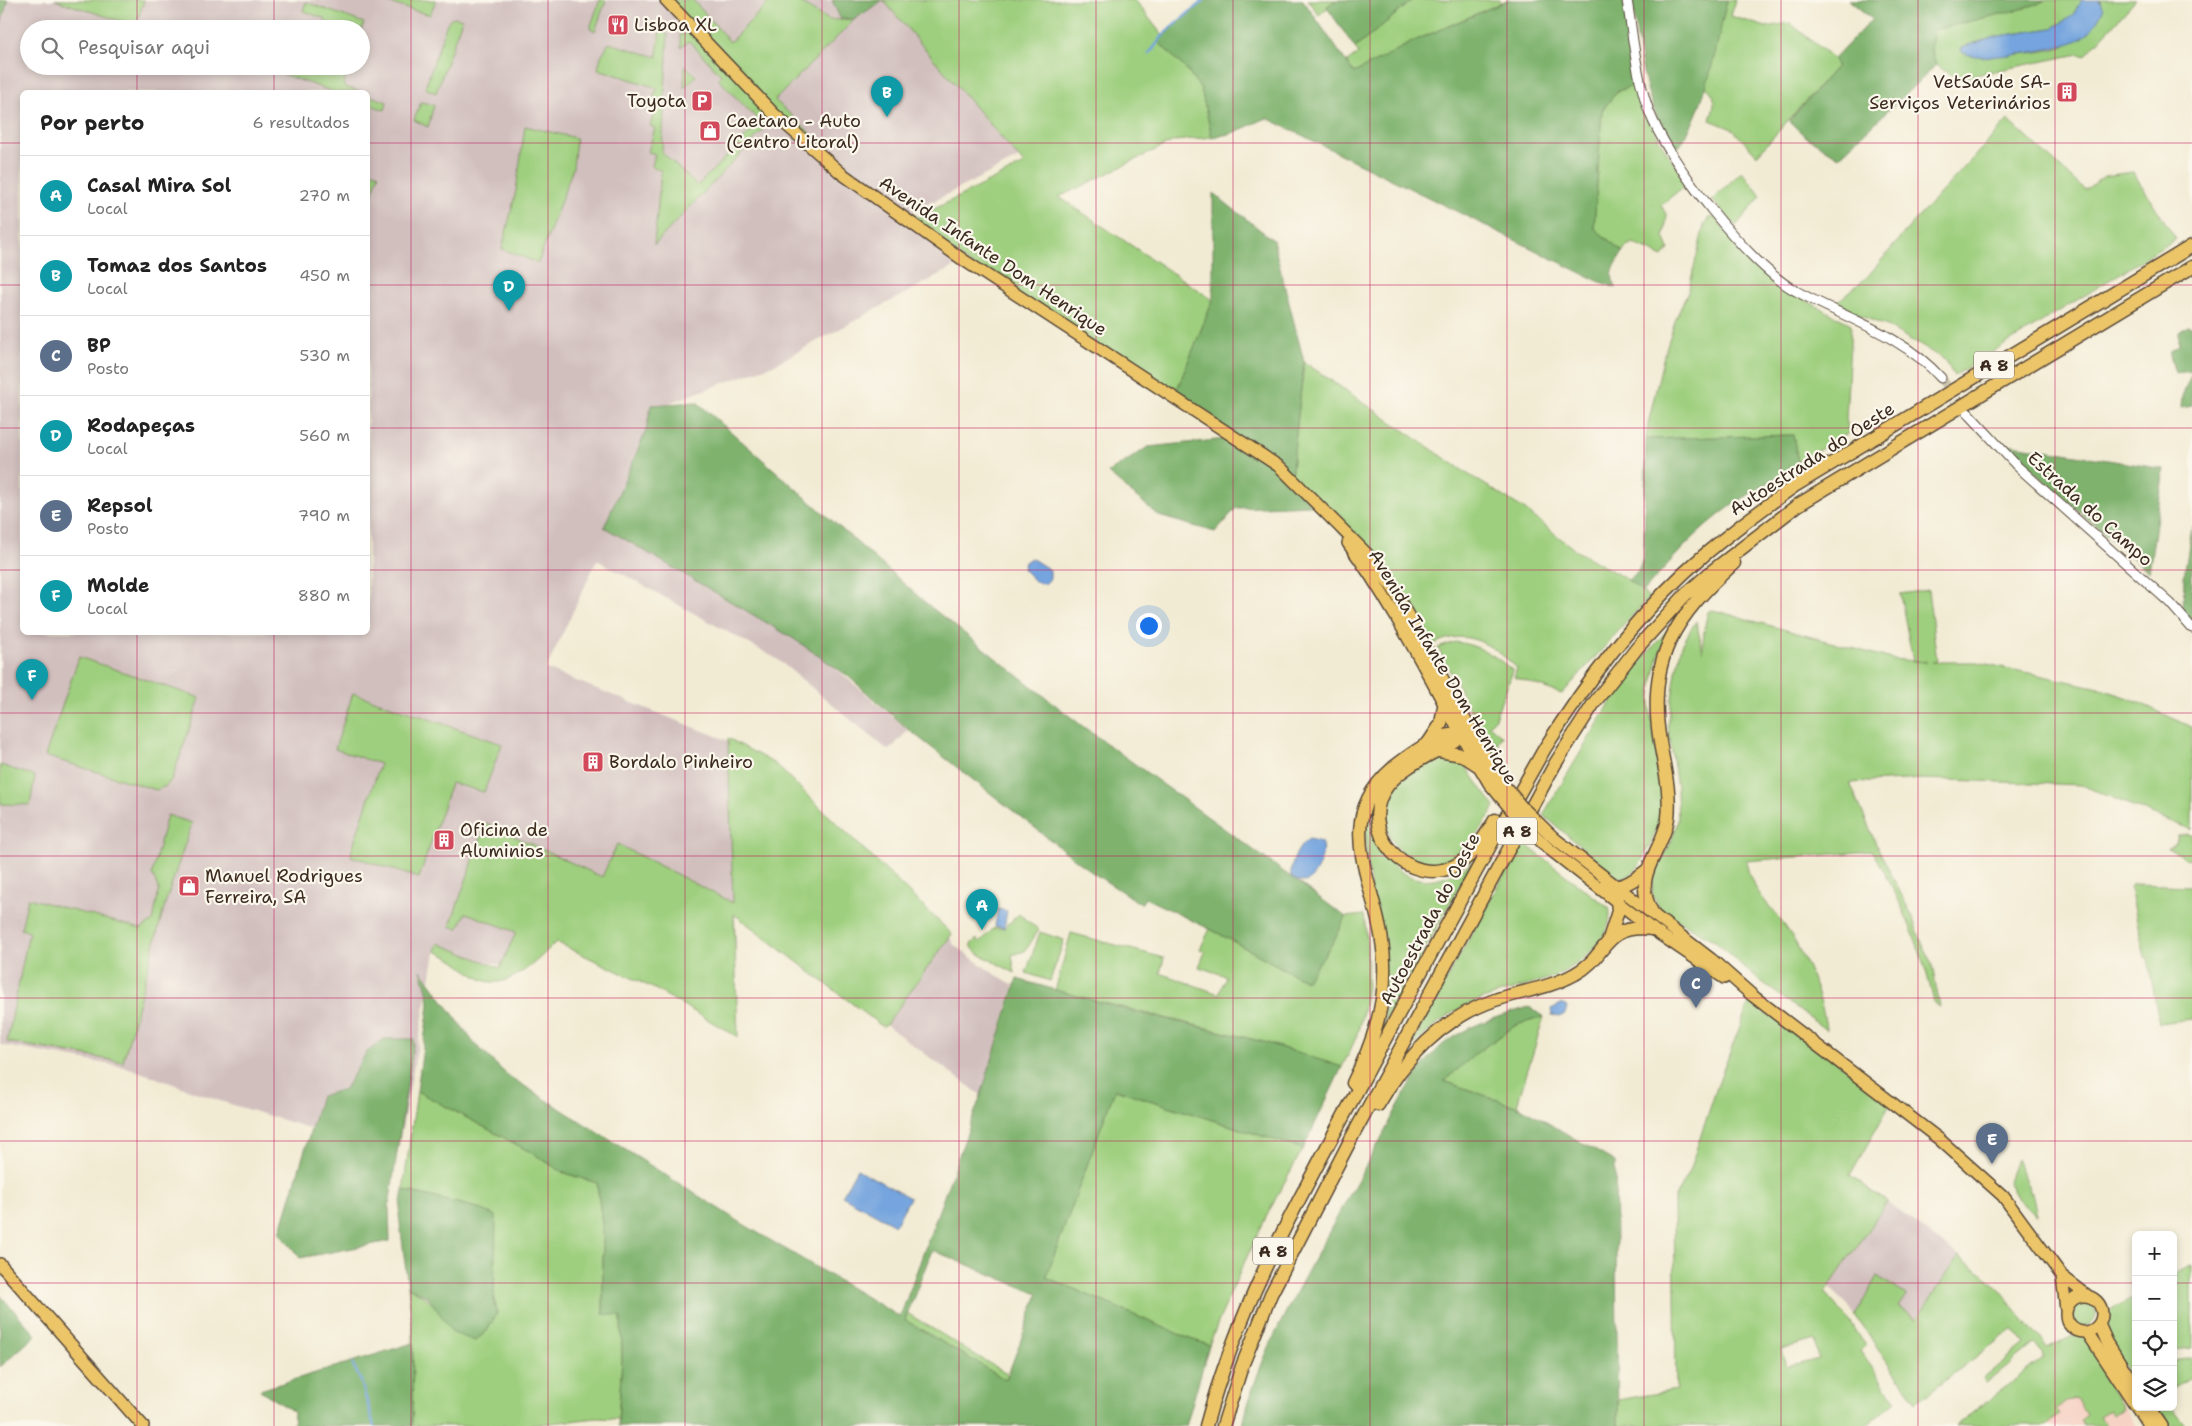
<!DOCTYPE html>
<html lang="pt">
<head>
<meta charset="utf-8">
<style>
	:root { --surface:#fff; --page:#f6f6f6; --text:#222; --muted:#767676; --line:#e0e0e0; --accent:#d1495b }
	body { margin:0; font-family:"Shantell Sans",sans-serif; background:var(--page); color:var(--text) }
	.controls { position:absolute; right:15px; bottom:15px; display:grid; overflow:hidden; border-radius:8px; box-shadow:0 2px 8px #0003 }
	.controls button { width:45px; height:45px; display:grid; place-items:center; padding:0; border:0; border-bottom:1px solid var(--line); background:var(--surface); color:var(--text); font:25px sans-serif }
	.you { position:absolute; left:1148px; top:625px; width:18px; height:18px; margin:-12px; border:4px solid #fff; border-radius:50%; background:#1a73e8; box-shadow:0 0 0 8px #1a73e833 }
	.badge { display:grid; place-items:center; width:32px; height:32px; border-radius:50%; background:var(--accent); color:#fff; font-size:16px; font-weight:700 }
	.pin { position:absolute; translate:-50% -41px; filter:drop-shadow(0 1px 2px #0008) }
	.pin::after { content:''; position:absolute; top:26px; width:18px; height:15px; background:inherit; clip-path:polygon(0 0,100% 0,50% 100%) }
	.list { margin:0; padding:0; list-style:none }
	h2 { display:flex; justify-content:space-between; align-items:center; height:65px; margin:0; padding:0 20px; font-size:21px }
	h2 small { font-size:16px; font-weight:400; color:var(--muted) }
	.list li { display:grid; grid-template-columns:32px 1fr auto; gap:15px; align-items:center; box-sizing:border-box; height:80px; padding:0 20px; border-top:1px solid var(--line) }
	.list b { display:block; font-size:19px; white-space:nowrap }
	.list p { margin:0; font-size:16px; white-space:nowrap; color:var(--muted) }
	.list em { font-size:16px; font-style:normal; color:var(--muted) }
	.icon { flex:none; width:28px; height:28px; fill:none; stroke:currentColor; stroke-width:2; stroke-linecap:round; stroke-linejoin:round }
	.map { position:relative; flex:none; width:2192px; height:1426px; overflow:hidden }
	.search { position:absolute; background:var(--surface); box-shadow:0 2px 8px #0003; left:20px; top:20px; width:350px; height:55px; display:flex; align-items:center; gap:12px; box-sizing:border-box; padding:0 18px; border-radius:28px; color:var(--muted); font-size:19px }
	.panel { position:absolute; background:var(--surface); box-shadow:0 2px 8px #0003; left:20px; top:90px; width:350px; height:545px; border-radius:8px }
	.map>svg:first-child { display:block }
</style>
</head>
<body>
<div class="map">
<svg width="2192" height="1426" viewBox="0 0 2192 1426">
	<rect width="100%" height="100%" fill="#fbf7ec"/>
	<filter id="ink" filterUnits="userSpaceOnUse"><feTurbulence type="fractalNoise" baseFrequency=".02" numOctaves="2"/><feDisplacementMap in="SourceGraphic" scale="10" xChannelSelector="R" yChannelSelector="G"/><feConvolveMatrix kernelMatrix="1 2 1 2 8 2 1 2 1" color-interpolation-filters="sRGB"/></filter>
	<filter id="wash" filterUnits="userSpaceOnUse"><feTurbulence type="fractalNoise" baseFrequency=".0096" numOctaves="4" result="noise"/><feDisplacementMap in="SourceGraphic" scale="20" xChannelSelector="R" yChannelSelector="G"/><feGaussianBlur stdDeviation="1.12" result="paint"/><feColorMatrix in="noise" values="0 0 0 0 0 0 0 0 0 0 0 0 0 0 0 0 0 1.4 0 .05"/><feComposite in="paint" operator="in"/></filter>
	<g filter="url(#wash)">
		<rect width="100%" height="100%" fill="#f2ebd4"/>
		<path fill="#f6d2c4" d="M2094,1364L2136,1426H2014Z"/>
		<path fill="#d1bfbe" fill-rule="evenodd" d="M0,0H1038L1127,103L900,218L965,261L773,365L658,407L795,634L908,730L889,751L777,659L597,560L546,669L729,741L736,946L574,864L503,966L436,948L397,1155L220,1101L129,1068L0,1045ZM29,29H361V66H29ZM22,92H368V632H22Z
			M950,937L954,945L993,973L1014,985L981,1095L886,1025Z
			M1887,1202L1959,1256L1888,1362L1847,1304L1829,1287Z"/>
		<path fill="#9ecf7e" stroke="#6c7c4e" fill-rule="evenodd" d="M55,0H144L136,26Z
			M378,0H436L430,15Z
			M600,0H606L595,31L590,28Z
			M666,0H693L730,42L771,0H795L829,20L855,19L775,100L848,168L918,217L1024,164L883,0H1135L1163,36L1158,42L1185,68L1201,89L1212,137L1174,141L1059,197L1213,300L1174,397L962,259L773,114L767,126L654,245L661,171L652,166L655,154L648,152L655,128L650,126L656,107L651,105L657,88L598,69L601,56L609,43L657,57L660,28L668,35L662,152L697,186L760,122L718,79L721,75L689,41L681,47L680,34H684L692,26Z
			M1308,0H1336L1319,15Z
			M1413,0H1500L1501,3L1414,41L1354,73L1347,62L1359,53L1355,48Z
			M1727,0H1735L1731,16L1766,27L1790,23L1834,59L1838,65L1757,155L1732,129L1710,120C1714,105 1719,95 1704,86L1712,64Z
			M2045,0H2082L2072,16L2053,28L1999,36L1964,46L1962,52C1972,60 2051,53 2064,46C2072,42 2094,11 2101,2L2099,0H2136L2085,56L2079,54L1970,76H1953L1936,65L1931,47L1933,30L2034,6Z
			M306,2L364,23L361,32V29H323L326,19L303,11Z
			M456,17L462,19L436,93L425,88L447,23L451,18Z
			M685,65L696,76L684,88Z
			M310,66H349L343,86L361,92H334L282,74L284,69L307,76Z
			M1637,84C1647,125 1664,149 1688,183L1661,205L1667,216L1664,236L1669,249L1663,257L1633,243L1627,246L1623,252L1594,228L1602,110L1618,91Z
			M368,95L387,102L385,110L368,104Z
			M421,102L434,105L428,127L414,120Z
			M2008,120L2085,190L2104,176L2133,172L2176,239L1954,376L1945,360L1887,326L1850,312L1836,303L1868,276L1911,225Z
			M525,126L576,138L573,168L538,263L502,249L516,191Z
			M368,170L379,174L368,205Z
			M1742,171L1761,196L1736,226L1712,200Z
			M1714,217L1767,277L1780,287L1851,324L1846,419L1849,433L1798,462L1793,435L1646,439L1648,424L1664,355L1676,318L1688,292L1704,226L1708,218Z
			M1304,362L1471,476L1524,509L1575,550L1628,580L1649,597L1562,694L1514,677L1517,668C1489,642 1463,625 1427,648L1394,590L1291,478Z
			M1928,590L1937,661L1931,662H1977L2095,687L2129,698L2192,727V830L2081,785L1923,779L1850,783L1876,844L1912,916L1921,941L1931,960L1940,1007L1934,1003C1923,950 1900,899 1873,851L1746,861C1751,892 1771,905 1787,929C1804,954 1824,1001 1826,1030L1750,973L1715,941L1660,910L1652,893L1654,876L1672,840L1678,820L1677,788L1668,725L1676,672L1682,645L1696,621L1703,652C1703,638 1704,626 1708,612L1713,610L1892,659L1927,662L1913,661L1900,594Z
			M1669,628C1659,653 1651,679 1650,706C1650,715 1653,726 1654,736C1662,787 1672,805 1645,854C1639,866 1634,877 1619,878L1543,815L1621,685Z
			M1455,642C1479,645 1495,655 1513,671L1494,720L1489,725L1502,736L1497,744L1503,748L1495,758L1438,648Z
			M79,657L200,698L172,779L166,786L156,790L45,756Z
			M353,693L502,744L484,792L451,783L419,878L351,856L352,849L380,764L335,749Z
			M728,738L775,764L952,934L886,1025L883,1027L734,914L738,1037L655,989L556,942C540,958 507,993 481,979C464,970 456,959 435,951L438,943L500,968L516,932L466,913L458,929L450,926L486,823L602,877L617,844L733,903Z
			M1445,756L1458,759L1464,764L1495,807C1483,826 1471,848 1450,859C1402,883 1363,817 1402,780C1413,769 1430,762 1445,756Z
			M0,765L35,776L30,805L0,804Z
			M1372,799C1370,863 1414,906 1473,861L1382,1026L1387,1002L1367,860L1365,822Z
			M167,815L192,823L165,904L123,1062L7,1042L29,932L21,929L28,898L141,929L153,921L159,890L152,874Z
			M2187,834L2192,835V860L2185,859L2180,853L2168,848L2175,843L2177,836Z
			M1522,842L1609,908C1612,918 1608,928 1602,937C1570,988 1509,983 1460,1009C1439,1019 1423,1037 1407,1052Z
			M2132,884L2192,886V1019L2159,1023L2148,958L2145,957L2130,888Z
			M1019,914L1039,930L1025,951L1012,955L1015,973L977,953L970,945L977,939L980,942L994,928H1004Z
			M1364,915C1369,952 1370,990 1359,1027C1356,1041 1348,1054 1342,1067L1264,1042L1055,991L1071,933L1164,958L1160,973L1219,994L1226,976L1199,967L1205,952L1200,949L1210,929L1306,981L1334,941L1346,917Z
			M1040,932L1064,940L1050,981L1026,973Z
			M1749,1003L1805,1037L1891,1103L1850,1175L1887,1202L1825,1293L1852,1324L1865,1345L1860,1351L1896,1401L1866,1426H1618V1400L1676,1390L1674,1199L1689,1171L1720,1078ZM1815,1340L1819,1359L1787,1367L1782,1349Z
			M1544,1017L1517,1105L1524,1109L1444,1081L1479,1051L1516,1025Z
			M1115,1089L1303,1149C1265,1215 1237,1275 1209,1345L1190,1339L1046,1277Z
			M417,1091L534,1154L564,1173L597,1183L603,1232V1313L621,1315L622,1358L618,1419L597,1418L523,1426H412L413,1333L408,1287C433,1300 453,1323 475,1341L487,1331L497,1313L478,1208L403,1190Z
			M2016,1159L2033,1197L2037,1216L2019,1201L2008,1181Z
			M1959,1256L1995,1284L2047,1348L2080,1332L2111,1371L2105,1381L2122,1409L2111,1416L2108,1410L2098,1416L2107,1426H2083L2079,1421L2086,1414L2076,1399L2066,1401L2056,1409L2060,1414L2047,1426H1955L2043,1358L2042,1351L2034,1344L1986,1383L1983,1378L2025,1344L2013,1329L1916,1402L1855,1316L1877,1276L1906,1295L1898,1307L1917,1319Z
			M2192,1265V1348L2173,1350V1275Z
			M2136,1295V1388L2101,1321L2102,1317Z
			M2072 1314a12 12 0 1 1 24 0a12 12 0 1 1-24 0Z
			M907,1313L1010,1376L1008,1382L903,1319Z
			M2192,1357V1376L2173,1388V1360Z
			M2149,1407H2171L2186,1426H2162Z"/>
		<path fill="#7eb26d" stroke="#5c6e46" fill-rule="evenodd" d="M0,0H8L0,27Z
			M832,0H883L855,19L840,18Z
			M1204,0H1303L1354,73L1414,41L1509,0H1623L1637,84L1618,91L1602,110L1594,228L1623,252C1615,266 1608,273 1616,288L1598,281L1267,118L1230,134L1212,137L1201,89L1185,68L1158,42L1165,33Z
			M1336,0H1413L1355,48L1328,9L1327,6Z
			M1632,0H1727C1717,44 1705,111 1679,147L1673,145C1643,104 1639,49 1632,0Z
			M1849,0H2045L2034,6L1934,30L1931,47L1936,65L1839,157L1805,136L1789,121L1837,66L1834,59L1872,19Z
			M1213,193L1273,240L1304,362L1291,478L1311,505L1236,508L1215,532L1159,516L1108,473L1148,447L1236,438L1174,397L1213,300Z
			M2188,326L2192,327V371L2175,373L2169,352L2179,345V332Z
			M2192,373V406L2181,408L2182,396Z
			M697,402L927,604L1081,725L1346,917L1334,941L1306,981L1218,933L1145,898L1141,904L1093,873L909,730L848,676L794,639L604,527L646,431L651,405Z
			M1793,435L1798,462C1778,479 1755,490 1734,504C1699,528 1670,561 1643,592L1628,580L1638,572L1644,556L1646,439Z
			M2001,443L2164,469L2149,572Z
			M2192,526V623L2183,611L2184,577Z
			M421,970L474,1043L507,1075L743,1224L900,1317L981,1095L1017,979L1128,1010L1264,1042L1342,1067L1303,1149L1115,1089L1046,1277L1190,1339L1209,1345L1186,1426H618L622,1358L621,1316L603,1314V1232L597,1183L564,1173L534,1154L417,1091L429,1005L428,994ZM932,1250L1038,1294L1006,1380L905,1320Z
			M1529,1007L1544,1017L1516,1025L1479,1051L1444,1081L1524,1109L1615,1162L1618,1426H1243C1253,1373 1280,1323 1305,1276C1329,1232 1352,1189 1377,1146C1396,1112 1414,1067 1446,1042C1471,1024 1500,1016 1529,1007Z
			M384,1039H414L389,1206L390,1241L300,1258L280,1233L321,1096L345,1089L366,1053Z
			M403,1190L478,1208L496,1216L494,1303L497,1313L487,1331L475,1341L453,1333L428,1297L408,1287L399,1215Z
			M0,1295L36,1335L0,1367Z
			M413,1343L412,1426H293L294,1412L260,1390Z"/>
		<path fill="#75a4de" stroke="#58677e" d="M2082,0H2099L2103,10C2098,20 2092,32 2082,38C2066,49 1973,65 1961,51L1962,47L1999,36L2053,28L2072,16Z
			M1031,558L1050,570V579L1045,584L1036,582L1023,569L1025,562Z
			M1309,839L1321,842C1326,853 1318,870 1311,879C1305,884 1297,882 1291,877C1290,864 1298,845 1309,839Z
			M998,909L1007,911L1004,928L995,926Z
			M1561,1004L1567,1007L1565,1014L1559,1017L1552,1015L1551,1009Z
			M857,1169L910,1198L895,1225L842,1196Z"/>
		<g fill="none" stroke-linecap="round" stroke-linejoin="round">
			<path stroke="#75a4de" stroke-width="2.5" d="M1149,54L1165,33L1204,0
				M352,1363L361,1381L374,1426"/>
		</g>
	</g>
	<g filter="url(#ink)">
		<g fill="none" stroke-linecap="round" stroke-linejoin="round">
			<path stroke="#cdc4b0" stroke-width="9" stroke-dasharray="9 4.5" stroke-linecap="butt" d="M1941,378L1965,409"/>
			<g stroke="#564739" stroke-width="11">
				<path id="minor" d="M1627,0C1633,37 1636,76 1649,111C1667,160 1750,267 1796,291C1845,318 1903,335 1941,378
					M1968,413L2017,466L2170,603L2192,628"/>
			</g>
			<g stroke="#564739" stroke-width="14">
				<path id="major" d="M666,0L774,114L841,173L962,259L1280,467L1367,554L1394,590L1495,774
					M1348,543C1403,618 1441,704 1489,783
					M1554,838L1711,959L1753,996L1939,1139L2003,1196L2062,1276L2088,1296
					M1548,848L1652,929L1724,978
					M0,1264L143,1426
					M2062,1276L2066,1310
					M2066 1314a18 18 0 1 1 36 0a18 18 0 1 1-36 0Z
					M2099,1324L2107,1342L2136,1388
					M2087,1332L2136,1406
					M2137,1407L2149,1426
					M2148,1407L2161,1426"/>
			</g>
			<g stroke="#564739" stroke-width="15">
				<path id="highway" d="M1470,729L1460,734L1454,741C1433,754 1404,765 1388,785C1353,830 1410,892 1458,864C1475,854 1485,836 1495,820
					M1429,742L1441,724L1444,706
					M1439,751L1462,755L1479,766
					M1600,887C1622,888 1629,884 1646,871
					M1653,914C1630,873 1662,856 1668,818C1671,792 1664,767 1660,742C1646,658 1675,617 1734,563
					M1609,939L1618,911L1616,888
					M1353,1083C1372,1045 1386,1006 1384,963C1382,883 1319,818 1406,758C1422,747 1438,734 1460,734
					M1378,1105C1405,1058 1442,1018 1495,1000C1522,991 1550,988 1575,974C1609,956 1602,923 1652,929
					M1206,1426C1239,1302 1303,1192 1363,1080C1423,969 1482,858 1545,748C1584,686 1628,626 1682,575C1717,542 1757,513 1796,485L2192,246
					M1223,1426L1242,1366L1271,1294L1352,1137L1555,764L1594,703L1637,648L1686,594L1712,571L1798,505L2192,267"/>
			</g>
			<use href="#minor" stroke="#fff" stroke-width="9"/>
			<use href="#major" stroke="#edc569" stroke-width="11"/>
			<use href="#highway" stroke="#edc569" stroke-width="12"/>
			<g stroke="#564739" stroke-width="14" stroke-linecap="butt">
				<path id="major-bridge" d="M1495,774L1521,806L1554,838
					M1489,783L1525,826L1548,848"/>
			</g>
			<use href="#major-bridge" stroke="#edc569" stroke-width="11"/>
		</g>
	</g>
	<path fill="none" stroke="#c2185b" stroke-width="1" stroke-opacity="0.55" d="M137,0V29M274,0V29M411,0V1426M548,0V1426M685,0V1426M822,0V1426M959,0V1426M1096,0V1426M1233,0V1426M1370,0V1426M1507,0V1426M1644,0V1426M1781,0V1426M1918,0V1426M2055,0V1426M137,66V92M274,66V92M0,143H22M368,143H2192M0,285H22M368,285H2192M0,428H22M368,428H2192M0,570H22M368,570H2192M137,632V1426M274,632V1426M0,713H2192M0,856H2192M0,998H2192M0,1141H2192M0,1283H2136M2173,1283H2192"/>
	<defs>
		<g id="restaurant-square" transform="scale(1.125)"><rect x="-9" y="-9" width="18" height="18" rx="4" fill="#d1495b" stroke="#fbf7ec"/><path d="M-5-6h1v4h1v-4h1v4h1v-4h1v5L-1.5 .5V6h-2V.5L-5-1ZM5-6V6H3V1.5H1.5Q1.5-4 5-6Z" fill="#fff"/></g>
		<g id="building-square" transform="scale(1.125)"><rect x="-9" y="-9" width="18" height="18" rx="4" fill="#d1495b" stroke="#fbf7ec"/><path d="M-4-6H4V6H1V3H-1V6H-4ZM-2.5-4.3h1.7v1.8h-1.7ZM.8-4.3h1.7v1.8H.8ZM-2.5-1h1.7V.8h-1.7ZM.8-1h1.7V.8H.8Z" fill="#fff"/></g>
		<g id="parking-square" transform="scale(1.125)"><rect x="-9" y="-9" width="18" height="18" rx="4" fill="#d1495b" stroke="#fbf7ec"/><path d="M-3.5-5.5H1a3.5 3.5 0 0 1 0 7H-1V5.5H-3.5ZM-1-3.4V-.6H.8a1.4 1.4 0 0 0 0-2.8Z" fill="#fff"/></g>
		<g id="shop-square" transform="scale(1.125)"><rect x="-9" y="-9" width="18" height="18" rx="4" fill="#d1495b" stroke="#fbf7ec"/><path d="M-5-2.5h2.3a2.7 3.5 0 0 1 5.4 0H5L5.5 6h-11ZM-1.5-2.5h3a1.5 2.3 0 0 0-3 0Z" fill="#fff"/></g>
	</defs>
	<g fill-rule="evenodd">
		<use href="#restaurant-square" x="618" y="25"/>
		<use href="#building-square" x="2067" y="92"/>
		<use href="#parking-square" x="702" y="101"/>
		<use href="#shop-square" x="710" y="131"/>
		<use href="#building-square" x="593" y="762"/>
		<use href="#building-square" x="444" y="840"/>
		<use href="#shop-square" x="189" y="886"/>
	</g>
	<g text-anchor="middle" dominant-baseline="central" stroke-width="4.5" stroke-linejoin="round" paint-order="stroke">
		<g fill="#fbf7ec" stroke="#75685c" stroke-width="1">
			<rect x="1974" y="351.5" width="40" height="27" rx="4"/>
			<rect x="1497" y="817.5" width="40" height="27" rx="4"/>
			<rect x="1253" y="1237.5" width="40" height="27" rx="4"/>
		</g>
		<g font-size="16" font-weight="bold" fill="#3b2a1e">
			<text x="1994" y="365">A 8</text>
			<text x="1517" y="831">A 8</text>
			<text x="1273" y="1251">A 8</text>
		</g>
		<g font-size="18" fill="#3b2a1e" stroke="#fbf7ec" text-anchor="start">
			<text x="634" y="25">Lisboa XL</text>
			<text x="2051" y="82" text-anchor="end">VetSaúde SA-<tspan x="2051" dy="21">Serviços Veterinários</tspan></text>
			<text x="686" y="101" text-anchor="end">Toyota</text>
			<text x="726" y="121">Caetano - Auto<tspan x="726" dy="21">(Centro Litoral)</tspan></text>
			<text x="609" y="762">Bordalo Pinheiro</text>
			<text x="460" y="830">Oficina de<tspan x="460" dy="21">Aluminios</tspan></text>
			<text x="205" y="876">Manuel Rodrigues<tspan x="205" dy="21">Ferreira, SA</tspan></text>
		</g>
		<g font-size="18" fill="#3b2a1e" stroke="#fbf7ec">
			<text transform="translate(993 256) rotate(34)">Avenida Infante Dom Henrique</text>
			<text transform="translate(1812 459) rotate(-33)">Autoestrada do Oeste</text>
			<text transform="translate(2090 509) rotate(42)">Estrada do Campo</text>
			<text transform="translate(1443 667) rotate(59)">Avenida Infante Dom Henrique</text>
			<text transform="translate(1430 919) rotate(-62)">Autoestrada do Oeste</text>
		</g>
	</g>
</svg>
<div class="controls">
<button>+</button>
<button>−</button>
<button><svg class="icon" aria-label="locate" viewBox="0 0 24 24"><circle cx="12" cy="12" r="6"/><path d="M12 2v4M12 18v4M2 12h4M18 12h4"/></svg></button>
<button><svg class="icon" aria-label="layers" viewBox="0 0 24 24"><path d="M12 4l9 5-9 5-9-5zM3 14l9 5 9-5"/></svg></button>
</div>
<div class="you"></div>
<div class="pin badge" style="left:982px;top:930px;background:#0f9aa8">A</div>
<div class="pin badge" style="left:887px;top:117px;background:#0f9aa8">B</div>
<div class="pin badge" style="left:1696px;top:1008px;background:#5c6f8a">C</div>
<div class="pin badge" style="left:509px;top:311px;background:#0f9aa8">D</div>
<div class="pin badge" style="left:1992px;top:1164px;background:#5c6f8a">E</div>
<div class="pin badge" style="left:32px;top:700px;background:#0f9aa8">F</div>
<div class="search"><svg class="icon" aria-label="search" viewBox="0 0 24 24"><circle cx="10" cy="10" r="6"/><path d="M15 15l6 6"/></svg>Pesquisar aqui</div>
<section class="panel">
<h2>Por perto<small>6 resultados</small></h2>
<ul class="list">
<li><span class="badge" style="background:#0f9aa8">A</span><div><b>Casal Mira Sol</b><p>Local</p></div><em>270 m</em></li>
<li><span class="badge" style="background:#0f9aa8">B</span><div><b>Tomaz dos Santos</b><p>Local</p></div><em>450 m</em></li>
<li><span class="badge" style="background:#5c6f8a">C</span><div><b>BP</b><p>Posto</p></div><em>530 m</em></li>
<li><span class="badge" style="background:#0f9aa8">D</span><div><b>Rodapeças</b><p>Local</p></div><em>560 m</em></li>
<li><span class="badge" style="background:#5c6f8a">E</span><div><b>Repsol</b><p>Posto</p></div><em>790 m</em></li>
<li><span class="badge" style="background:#0f9aa8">F</span><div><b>Molde</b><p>Local</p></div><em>880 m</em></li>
</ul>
</section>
</div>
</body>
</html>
